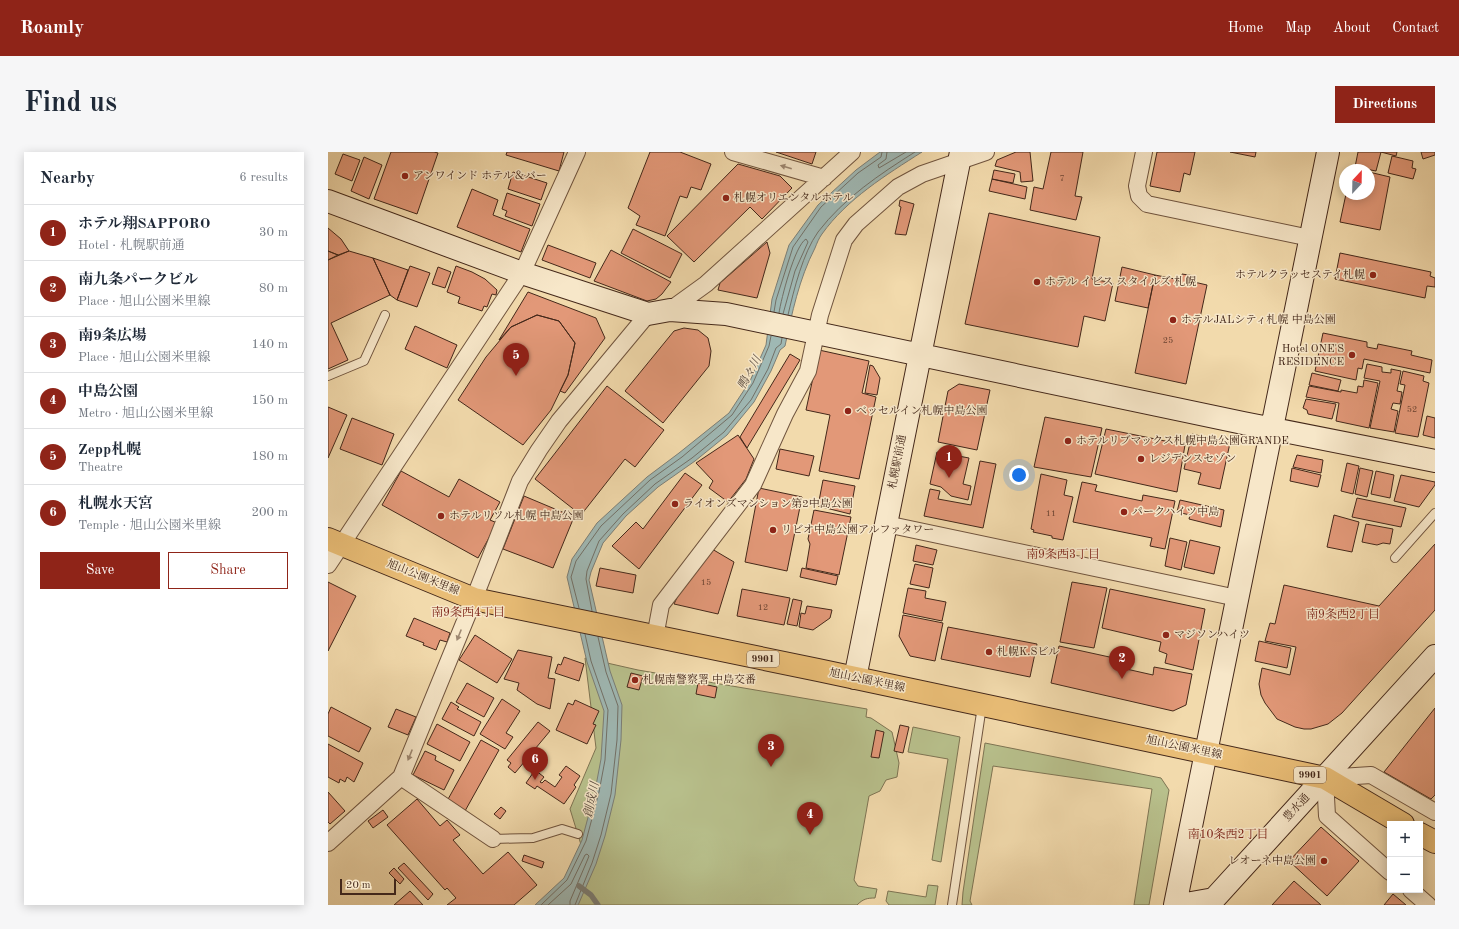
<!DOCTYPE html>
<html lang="en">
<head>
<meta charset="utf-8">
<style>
	:root { --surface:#fff; --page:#f6f6f7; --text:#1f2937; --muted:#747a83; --line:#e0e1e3; --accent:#8f2418 }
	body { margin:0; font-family:"Old Standard TT","Noto Serif JP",serif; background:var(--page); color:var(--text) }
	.controls { position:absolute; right:12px; bottom:12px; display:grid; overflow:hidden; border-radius:0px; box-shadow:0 2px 10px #0003 }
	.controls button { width:36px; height:36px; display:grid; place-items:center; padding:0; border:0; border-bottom:1px solid var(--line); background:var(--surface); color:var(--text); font:20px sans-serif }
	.compass { position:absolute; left:1011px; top:12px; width:36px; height:36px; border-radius:50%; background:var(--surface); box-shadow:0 2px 10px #0003; rotate:22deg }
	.scale { position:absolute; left:12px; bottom:10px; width:56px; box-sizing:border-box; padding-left:4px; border:2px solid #44281a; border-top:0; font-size:11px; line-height:14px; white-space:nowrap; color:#44281a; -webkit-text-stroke:3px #f7e7c9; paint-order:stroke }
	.you { position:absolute; left:691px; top:323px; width:14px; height:14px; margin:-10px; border:3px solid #fff; border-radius:50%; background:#1a73e8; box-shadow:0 0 0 6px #1a73e833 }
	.badge { display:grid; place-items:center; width:26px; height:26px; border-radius:50%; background:var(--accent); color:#fff; font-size:13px; font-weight:700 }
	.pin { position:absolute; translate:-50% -33px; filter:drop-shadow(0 1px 2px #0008) }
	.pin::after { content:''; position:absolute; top:21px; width:14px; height:12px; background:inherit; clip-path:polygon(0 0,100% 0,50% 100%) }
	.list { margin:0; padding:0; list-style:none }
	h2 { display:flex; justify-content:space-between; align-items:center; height:52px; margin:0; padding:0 16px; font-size:17px }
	h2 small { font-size:13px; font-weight:400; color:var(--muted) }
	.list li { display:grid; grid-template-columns:26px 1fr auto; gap:12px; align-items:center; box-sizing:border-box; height:56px; padding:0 16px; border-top:1px solid var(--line) }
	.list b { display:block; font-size:15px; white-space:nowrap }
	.list p { margin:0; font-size:13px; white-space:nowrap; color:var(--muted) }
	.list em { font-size:13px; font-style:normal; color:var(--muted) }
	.actions { display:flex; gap:8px; padding:12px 16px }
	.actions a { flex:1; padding:9px 0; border:1px solid var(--accent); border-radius:0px; text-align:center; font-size:14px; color:var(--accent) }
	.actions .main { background:var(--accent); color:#fff }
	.map { position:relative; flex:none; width:1107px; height:753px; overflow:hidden; border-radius:0px }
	header { display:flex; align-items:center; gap:24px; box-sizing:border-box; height:56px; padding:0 20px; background:var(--accent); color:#fff }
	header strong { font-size:19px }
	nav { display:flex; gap:22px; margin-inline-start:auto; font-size:14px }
	.intro { display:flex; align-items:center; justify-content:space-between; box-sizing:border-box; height:96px; padding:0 24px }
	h1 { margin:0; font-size:28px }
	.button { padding:10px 18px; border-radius:0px; background:var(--accent); color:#fff; font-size:14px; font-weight:700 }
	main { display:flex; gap:24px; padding:0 24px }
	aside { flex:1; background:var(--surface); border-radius:0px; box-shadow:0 2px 10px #0003 }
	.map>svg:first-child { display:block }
</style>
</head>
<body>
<header>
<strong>Roamly</strong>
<nav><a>Home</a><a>Map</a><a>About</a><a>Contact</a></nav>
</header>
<div class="intro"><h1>Find us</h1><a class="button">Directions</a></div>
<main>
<aside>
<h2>Nearby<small>6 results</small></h2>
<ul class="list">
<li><span class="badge">1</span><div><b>ホテル翔SAPPORO</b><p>Hotel · 札幌駅前通</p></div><em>30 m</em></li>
<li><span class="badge">2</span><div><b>南九条パークビル</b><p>Place · 旭山公園米里線</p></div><em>80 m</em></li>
<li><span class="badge">3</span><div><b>南9条広場</b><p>Place · 旭山公園米里線</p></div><em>140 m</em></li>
<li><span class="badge">4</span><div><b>中島公園</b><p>Metro · 旭山公園米里線</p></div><em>150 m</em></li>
<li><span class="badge">5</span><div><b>Zepp札幌</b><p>Theatre</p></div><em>180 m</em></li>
<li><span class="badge">6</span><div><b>札幌水天宮</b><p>Temple · 旭山公園米里線</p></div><em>200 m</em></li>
</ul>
<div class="actions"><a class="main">Save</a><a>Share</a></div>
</aside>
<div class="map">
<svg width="1107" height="753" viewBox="0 0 1107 753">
	<rect width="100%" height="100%" fill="#f2daac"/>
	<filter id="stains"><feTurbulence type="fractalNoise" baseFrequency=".005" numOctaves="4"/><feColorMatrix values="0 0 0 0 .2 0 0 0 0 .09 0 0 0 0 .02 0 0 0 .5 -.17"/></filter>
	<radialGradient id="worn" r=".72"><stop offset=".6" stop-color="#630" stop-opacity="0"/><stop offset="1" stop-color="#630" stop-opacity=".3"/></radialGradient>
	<path fill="#b8c08c" stroke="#7e7453" d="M257,506L310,518L539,557L538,565L543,566L564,580L571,611L569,625L558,628L552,639L541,644L526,728L530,734L549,737L547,746C539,746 535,747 529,753H224L254,696L242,657L268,596Z
		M585,575L632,585L613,710L604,708L620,607L580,600Z
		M657,591L833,626L841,638L821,753H806L824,637L665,614L642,749L644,753H634L635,740Z
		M600,733L610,734L607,753H561L558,749L560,739L598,745Z"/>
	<path fill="#9fb8b4" stroke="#7b7e76" d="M552,0H594C558,23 519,47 494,82C491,86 489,91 487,96C471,127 464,161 457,194L452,198L443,219L426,250L399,283L367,309L330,335L298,364L275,391L263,420L261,428L282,519L294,553L293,588L287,643L277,684L268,712L251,751L250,753H207L236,726L254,688L267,639L273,607L276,559L259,510L239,425L244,407L269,371L319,325L351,301L401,261L422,229L438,193L444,147L461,93L490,53L528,18Z"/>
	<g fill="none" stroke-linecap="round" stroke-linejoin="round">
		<path stroke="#727067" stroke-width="1" d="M559,0L558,7L550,13L551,16L578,0
			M446,160L448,148L465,95L493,55L530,21L553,5L554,0
			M451,161C453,147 467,93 478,87L480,90L467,119L455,162
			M460,163C466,137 475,101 490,80C516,46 552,22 587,0
			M251,456L243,425L248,409L273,374L322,328L354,305L404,263L425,231L441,194L443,184
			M264,459L258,427L259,419L271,389L295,362L327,332L364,306L396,280L423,248L440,217L448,196L453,192L454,186
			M213,753L239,728L258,689L271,640L277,608L280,558L263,509L257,482
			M220,753L243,732L257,703L259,702L261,704L259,709L242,749V753
			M247,753L264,711L273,683L283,642L289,588L290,554L278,520L270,485"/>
		<path stroke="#7b7e76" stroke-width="5.5" d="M251,734L263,743L270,753"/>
	</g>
	<path fill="#e29878" stroke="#44281a" d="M63,0H106L110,1L89,62L46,47Z
		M179,0H236L231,19L178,3Z
		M322,0H352L383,12L373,38L363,35L359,46L352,44L337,84L308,73L312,64L300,56Z
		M448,0H488L484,12Z
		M688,0H702L705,29L693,30L692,20L667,14L669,8Z
		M723,0H755L747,44L754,45L748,68L702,58L706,35L715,37Z
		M829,0H867L862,23L856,21L852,40L822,34Z
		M902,0H928L927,5Z
		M1030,0H1069L1068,4L1053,0L1048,19L1027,15Z
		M1093,0H1107V3L1095,7Z
		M15,2L32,8L24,29L7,22Z
		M1064,4L1085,9L1084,16L1088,17L1085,27L1060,21Z
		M36,5L54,13L41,47L23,39Z
		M410,12L452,24L464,36L434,67L422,55L366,110L339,84Z
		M666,18L687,22L685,31L664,27Z
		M185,20L219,31L213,48L180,37Z
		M1041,20L1062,25L1052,78L1012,70L1018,42H1041Z
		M664,27L699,35L697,47L661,39Z
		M144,37L170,48L165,63L202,77L193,100L129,75Z
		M179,41L212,52L204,74L177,64L179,59L174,57Z
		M572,48L586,52L578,83L567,82L573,55L571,54Z
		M661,61L772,85L764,127L785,131L777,169L756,164L750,195L637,172Z
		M0,76L13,87L21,99L10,103L0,99Z
		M305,77L354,102L342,126L293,101Z
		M439,90L442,101L429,146L390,138L392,131Z
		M220,93L268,111L262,126L214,108Z
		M283,98L343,130L334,142L328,147L319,149L266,129Z
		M0,99L10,103L0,108Z
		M21,99L45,106L62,143L3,171L20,208L0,217V108Z
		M1012,101L1103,120L1102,124L1107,126V135L1099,134L1097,146L1007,127Z
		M45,106L80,118L69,148L62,143Z
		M82,114L102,121L89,155L69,148Z
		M128,114L144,120L157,127L169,138L168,143L164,142L159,155L156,154L154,159L130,151L132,145L119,140Z
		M110,115L123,120L117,136L104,132Z
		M794,115L827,123L820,156L787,149Z
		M854,122L867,124L866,130L879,133L858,232L807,221L827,123L852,128Z
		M200,140L268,166L277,186L237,241L232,239L240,223L247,191L231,169L209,163L183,175L171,188Z
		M209,163L231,169L247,191L240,223L223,258L195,293L130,248L158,205L183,175Z
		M87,174L129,193L119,216L77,197Z
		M356,176L370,178L380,186L383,199L381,214L335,271L297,239L346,179Z
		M995,181L1039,190V195L1049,197L1050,192L1084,199L1083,203L1104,208L1102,221L1036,207L1034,217L1030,216L1028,228L987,219Z
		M491,198L541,209L534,241L548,245L531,327L491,319L502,263L478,258Z
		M462,202L472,208L419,296L412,285Z
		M1039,212L1054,215V220L1063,221V217L1073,219L1069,239L1074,240L1072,252L1065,251L1063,257L1070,259L1066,280L1042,276L1052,229L1036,226Z
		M542,213L545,214L552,226L549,243L537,241Z
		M1075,219L1096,224L1095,229L1101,231L1090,285L1067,281L1077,233L1072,232Z
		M984,221L1013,228L1010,239L981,233Z
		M1036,228L1050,231L1041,276L1008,269L1011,251L978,245L981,234L1013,240V238L1029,241L1030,234L1035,235Z
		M631,232L662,238L649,298L610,290L620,239Z
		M279,234L336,278L307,315L297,307L253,363L207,327Z
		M978,247L1008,252L1004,267L980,262L979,258L975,256Z
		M0,255L19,263L0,306Z
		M1099,264L1107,266V286L1095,283Z
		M717,265L774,276L763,325L706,315Z
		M24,266L66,282L54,313L12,297Z
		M778,277L857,293L849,340L767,322Z
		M864,282L902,291L892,337L870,332L873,321L856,317Z
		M410,283L426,307L418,327L400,350L381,336L385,329L368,311Z
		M452,297L486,304L481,324L448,317Z
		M609,300L641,306L635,332L643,334L640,348L623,344L613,335L602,332Z
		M969,303L995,308L993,321L965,315Z
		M652,309L668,312L655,376L596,364L602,337L612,339L610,347L643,353Z
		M1019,311L1031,314L1025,342L1013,339Z
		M964,316L993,323L990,335L962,329Z
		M1032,316L1045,319L1039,345L1027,342Z
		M73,319L121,345L131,327L172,350L162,368L169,371L150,406L54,353Z
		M1048,319L1066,323L1062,346L1043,342Z
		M357,321L374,333L311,417L284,394L308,370L315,377Z
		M713,322L739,328L736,343L745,345L735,388L724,386V384L705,380L706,378L703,377Z
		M1073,323L1107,330V333L1091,355L1066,349Z
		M495,328L527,334L522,362L490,354Z
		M754,330L769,333L767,339L814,349L815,343L847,349L837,397L822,394L824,386L745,370Z
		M431,336L474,345L459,419L417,410Z
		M196,344L246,365L225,416L175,397Z
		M1029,346L1078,356L1073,375L1024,365Z
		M852,348L896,358L893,375L861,367L862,363L849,360Z
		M486,358L523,365L511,423L478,416L482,392L480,387Z
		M1006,363L1031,370L1024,400L999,395Z
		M1038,372L1065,377L1062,392L1055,391L1049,393L1034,390Z
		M842,386L859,390L853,418L837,414Z
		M862,388L892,395L886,422L856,415Z
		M1107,392V458L1014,561L1000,572L983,577H976L967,575L949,567L937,551L933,543L931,532L934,516L962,523L968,495L937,489L942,471L947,472L956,433L1051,454Z
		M588,393L609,398L605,413L585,409Z
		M384,397L406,410L390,462L346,452L356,431Z
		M587,412L605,416L601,436L582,432Z
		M272,416L308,423L305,441L268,434Z
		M474,416L510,424L508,433L472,425Z
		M0,430L28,444L0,499Z
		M744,430L779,436L766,496L732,490Z
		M580,436L598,439L597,446L618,450L614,469L575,461Z
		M414,437L462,446L456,473L409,464Z
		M782,437L877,457L865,518L837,511L839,502L831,499L833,490L774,476Z
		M465,447L474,449L469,474L459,472Z
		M479,454L504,458L502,466L485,478L471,475L473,461L477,462Z
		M575,463L615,471L607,509L582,504L571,484Z
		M86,466L122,481L119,490L112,488L108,498L95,493L96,491L78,484Z
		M620,475L709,492L702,525L613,507Z
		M147,483L184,507L169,531L131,508Z
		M931,489L963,496L959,516L927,509Z
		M731,494L786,506L785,514L825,523L826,515L864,522L858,553L845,559L723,531Z
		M190,498L224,505L220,526L227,527L222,557L209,552L189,538L191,531L176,527Z
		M236,505L256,512L251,529L227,521L230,512L233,513Z
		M303,521L315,524L311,538L299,535Z
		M139,531L166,546L156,565L128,550Z
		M370,531L389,535L387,546L368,542Z
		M174,547L192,559L178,581L185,585L177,597L152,582Z
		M247,548L271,559L265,572L268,573L259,592L228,578L240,551L245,553Z
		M123,550L131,555L129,557L153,570L146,584L114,567Z
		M3,555L43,576L31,600L0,584V562Z
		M1107,556V643L1103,647L1056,620Z
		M68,557L88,565L80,583L60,575Z
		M210,570L222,579L187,621L180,615L183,611L179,608Z
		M109,572L142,590L132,609L99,592Z
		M572,573L581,575L575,601L566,599Z
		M548,578L556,580L551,606L543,605Z
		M153,588L171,598L137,659L119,649Z
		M0,592L35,611L26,630L19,625L17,630L12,627L11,631L0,625Z
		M97,599L108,604L107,608L126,618L116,638L85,623Z
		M238,614L252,624L246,633L248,635L236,652L209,634L207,637L198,631L207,618L216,625L212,630L214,631L217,628L227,635L234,625L231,623Z
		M0,640L17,659L2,672L0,670Z
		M89,647L112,674L119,668L132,683L125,688L155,722L180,700L209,733L186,753H119L128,746L119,736L117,738L59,673Z
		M173,655L178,659L172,667L166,662Z
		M55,658L60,665L45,676L40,669Z
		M993,675L1031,709L999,744L961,709Z
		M196,703L216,710L214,716L194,709Z
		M76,711L105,742L100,748L70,716Z
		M66,716L76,727L72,732L61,721Z
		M966,729L993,753H944Z
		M82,739L95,753H66Z
		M1065,742L1078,753H1056Z"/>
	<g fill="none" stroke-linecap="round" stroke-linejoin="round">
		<g stroke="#70543e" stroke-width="10">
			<path id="lane" d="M0,224L36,209L57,163
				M1067,406L1107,361
				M165,687L205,686L234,677L250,682
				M624,753L654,554"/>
		</g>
		<g stroke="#70543e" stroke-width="18">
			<path id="street" d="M405,0L496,26
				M816,0L809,34L811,44L819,52L982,86
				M342,158L378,132L524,0
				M558,372L909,446
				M0,413L194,121L249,0
				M327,485L333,453L425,333L457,262L480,219L492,163L516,88L528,72L570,35L594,22L658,0
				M73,625L165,687
				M0,691L73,625L146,447L192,329L211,298L231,269L320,162
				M1062,720L999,664L997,626L1043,623L1107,660
				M1083,738L1100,753"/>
		</g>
		<g stroke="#44281a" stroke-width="24">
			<path id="secondary" d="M0,49L194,121L320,162L342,158L398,162L915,271L1107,309
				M527,526L633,0
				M847,753L1000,0
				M852,753L886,747L1107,504"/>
		</g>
		<g stroke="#44281a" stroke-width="24">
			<path id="primary" d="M0,387L146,447L490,518L997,626L1075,672
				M1092,682L1107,690"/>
		</g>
		<use href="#lane" stroke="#f7e7c9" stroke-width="8"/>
		<use href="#street" stroke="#f7e7c9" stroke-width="16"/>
		<use href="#secondary" stroke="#f7e7c9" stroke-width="22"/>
		<use href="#primary" stroke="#e9bd76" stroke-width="22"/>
	</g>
	<defs><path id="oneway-solid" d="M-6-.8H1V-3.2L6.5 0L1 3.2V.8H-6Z"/></defs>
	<g fill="#9e8872">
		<use href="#oneway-solid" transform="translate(458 15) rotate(-164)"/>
		<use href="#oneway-solid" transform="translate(131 483) rotate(112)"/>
		<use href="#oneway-solid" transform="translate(82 603) rotate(112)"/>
	</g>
	<g fill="#8f2418" stroke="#f7e7c9" stroke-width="1.5">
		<circle cx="77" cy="24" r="4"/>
		<circle cx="398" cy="46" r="4"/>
		<circle cx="1045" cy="123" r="4"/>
		<circle cx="709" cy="130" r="4"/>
		<circle cx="845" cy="168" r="4"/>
		<circle cx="1024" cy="203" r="4"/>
		<circle cx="520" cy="259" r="4"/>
		<circle cx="740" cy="289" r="4"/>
		<circle cx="813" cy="307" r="4"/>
		<circle cx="347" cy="352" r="4"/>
		<circle cx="796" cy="360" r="4"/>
		<circle cx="113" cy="364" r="4"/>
		<circle cx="445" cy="378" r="4"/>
		<circle cx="838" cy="483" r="4"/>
		<circle cx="661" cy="500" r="4"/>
		<circle cx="307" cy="528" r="4"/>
		<circle cx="996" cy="709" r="4"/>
	</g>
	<g text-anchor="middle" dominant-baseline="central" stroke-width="3" stroke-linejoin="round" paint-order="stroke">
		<g font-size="9" fill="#6c4432">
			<text x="734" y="26">7</text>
			<text x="840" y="188">25</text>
			<text x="1084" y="257">52</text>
			<text x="723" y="361">11</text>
			<text x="378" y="430">15</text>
			<text x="435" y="455">12</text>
		</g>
		<g fill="#f7e7c9" stroke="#7a614e" stroke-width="1">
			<rect x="419" y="499" width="32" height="16" rx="3"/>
			<rect x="966" y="615" width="32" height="16" rx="3"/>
		</g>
		<g font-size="10" font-weight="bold" fill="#44281a">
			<text x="435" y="507">9901</text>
			<text x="982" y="623">9901</text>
		</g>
		<g font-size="11" fill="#44281a" stroke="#f7e7c9" text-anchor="start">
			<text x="85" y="24">アンワインド ホテル＆バー</text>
			<text x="406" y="46">札幌オリエンタルホテル</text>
			<text x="1037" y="123" text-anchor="end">ホテルクラッセステイ札幌</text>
			<text x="717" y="130">ホテル イビス スタイルズ 札幌</text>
			<text x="853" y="168">ホテルJALシティ札幌 中島公園</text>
			<text x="1016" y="197" text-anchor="end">Hotel ONE'S<tspan x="1016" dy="13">RESIDENCE</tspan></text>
			<text x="528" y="259">ベッセルイン札幌中島公園</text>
			<text x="748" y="289">ホテルリブマックス札幌中島公園GRANDE</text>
			<text x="821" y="307">レジデンスセゾン</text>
			<text x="355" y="352">ライオンズマンション第2中島公園</text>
			<text x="804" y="360">パークハイツ中島</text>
			<text x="121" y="364">ホテルリソル札幌 中島公園</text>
			<text x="453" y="378">リビオ中島公園アルファタワー</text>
			<text x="846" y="483">マジソンハイツ</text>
			<text x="669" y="500">札幌K.Sビル</text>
			<text x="315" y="528">札幌南警察署 中島交番</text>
			<text x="988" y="709" text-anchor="end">レオーネ中島公園</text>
		</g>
		<g font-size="11" fill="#44281a" stroke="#f7e7c9">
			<text transform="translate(570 310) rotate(-79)">札幌駅前通</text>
			<text transform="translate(95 426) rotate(22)">旭山公園米里線</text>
			<text transform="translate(539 529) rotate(12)">旭山公園米里線</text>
			<text transform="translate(856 596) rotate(12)">旭山公園米里線</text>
			<text transform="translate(969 656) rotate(-47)">豊水通</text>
		</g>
		<g font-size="12" font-style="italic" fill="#5b4c40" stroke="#f7e7c9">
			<text transform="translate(422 221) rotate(-61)">鴨々川</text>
			<text transform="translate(264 648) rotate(-78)">創成川</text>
		</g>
		<g font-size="12" fill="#7a1f14" stroke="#f7e7c9">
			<text x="735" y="403">南9条西3丁目</text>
			<text x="140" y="461">南9条西4丁目</text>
			<text x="1015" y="463">南9条西2丁目</text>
			<text x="900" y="683">南10条西2丁目</text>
		</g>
	</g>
	<rect width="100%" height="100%" filter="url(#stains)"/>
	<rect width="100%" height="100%" fill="url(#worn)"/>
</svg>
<div class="controls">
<button>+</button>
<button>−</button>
</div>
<svg class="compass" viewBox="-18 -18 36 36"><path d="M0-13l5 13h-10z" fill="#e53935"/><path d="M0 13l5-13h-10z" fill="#747a83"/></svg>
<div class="scale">20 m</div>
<div class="you"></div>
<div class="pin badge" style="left:621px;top:326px">1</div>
<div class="pin badge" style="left:794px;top:527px">2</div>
<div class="pin badge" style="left:443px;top:615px">3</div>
<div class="pin badge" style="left:482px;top:683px">4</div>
<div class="pin badge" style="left:188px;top:224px">5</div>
<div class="pin badge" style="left:207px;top:628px">6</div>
</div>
</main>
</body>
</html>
